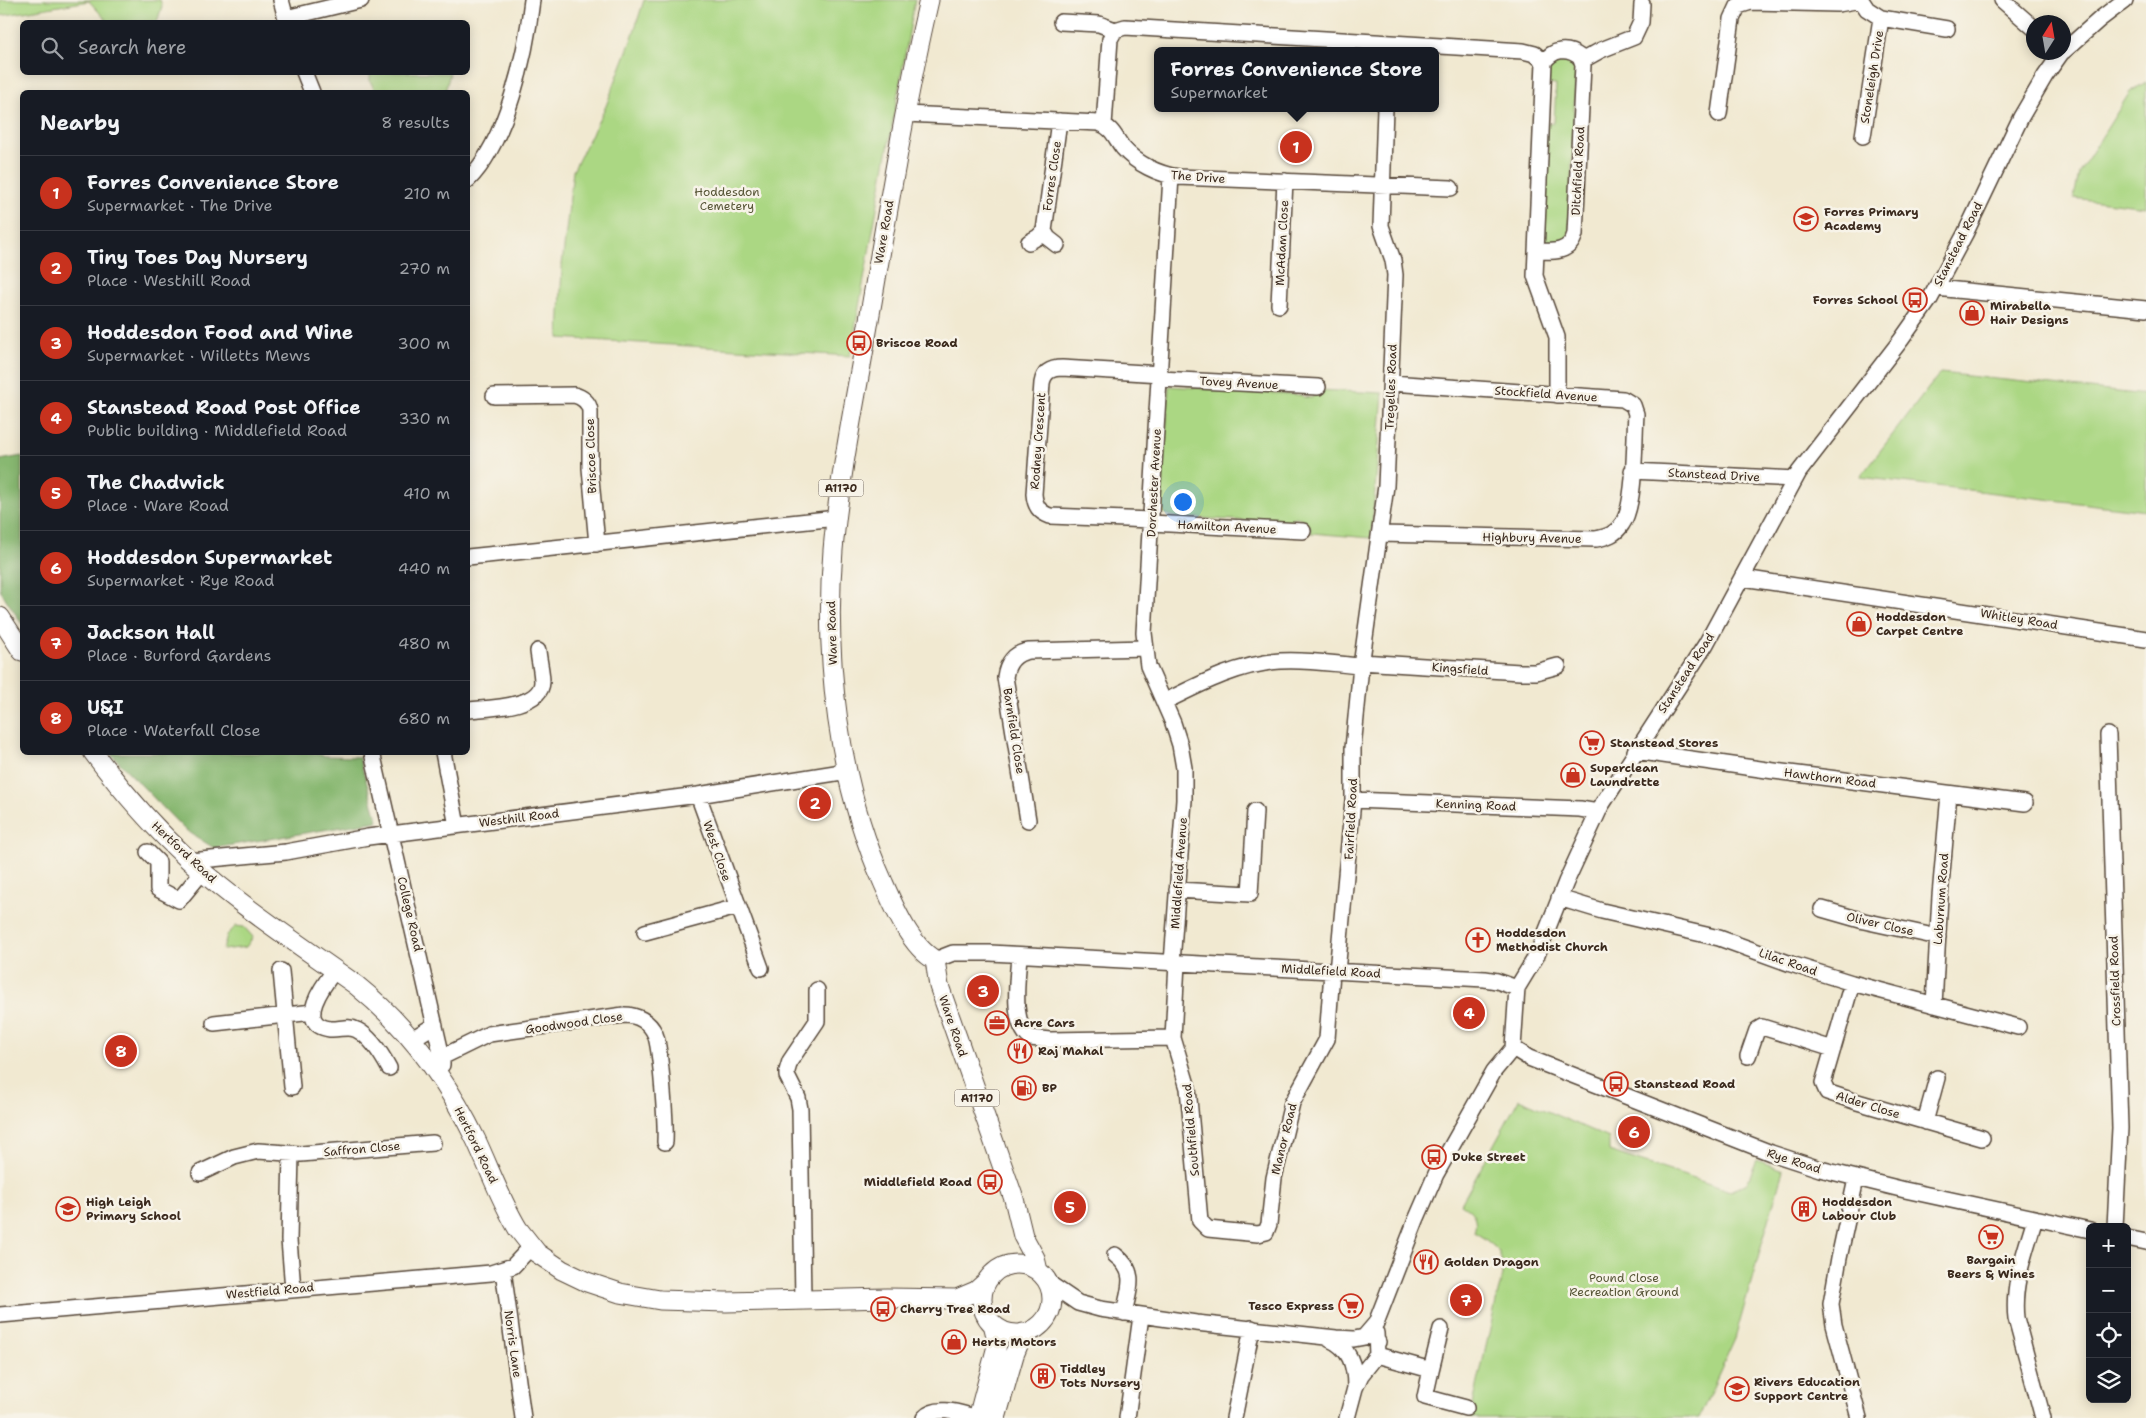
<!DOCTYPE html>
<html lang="en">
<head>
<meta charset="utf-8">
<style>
	:root { --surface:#171b24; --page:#242831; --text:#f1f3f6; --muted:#9ea1a6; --line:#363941; --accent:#c8321e }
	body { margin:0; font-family:"Shantell Sans",sans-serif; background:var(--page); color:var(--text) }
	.controls { position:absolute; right:15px; bottom:15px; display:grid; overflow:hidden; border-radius:8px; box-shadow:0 2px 12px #0003 }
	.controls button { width:45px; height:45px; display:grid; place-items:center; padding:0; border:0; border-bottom:1px solid var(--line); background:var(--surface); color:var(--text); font:25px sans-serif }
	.compass { position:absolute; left:2026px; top:15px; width:45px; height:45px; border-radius:50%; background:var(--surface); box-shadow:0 2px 12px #0003; rotate:11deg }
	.you { position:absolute; left:1182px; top:501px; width:18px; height:18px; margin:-12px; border:4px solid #fff; border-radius:50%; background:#1a73e8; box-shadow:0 0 0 8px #1a73e833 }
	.badge { display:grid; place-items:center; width:32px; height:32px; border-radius:50%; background:var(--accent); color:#fff; font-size:16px; font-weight:700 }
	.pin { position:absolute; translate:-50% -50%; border:2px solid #fff; box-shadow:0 1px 5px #0006 }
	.popup { position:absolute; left:1154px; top:47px; width:285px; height:65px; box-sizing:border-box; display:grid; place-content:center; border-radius:8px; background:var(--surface); filter:drop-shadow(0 1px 4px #0005); font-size:16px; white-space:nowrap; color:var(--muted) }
	.popup b { font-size:19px; color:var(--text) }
	.popup::after { content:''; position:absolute; left:50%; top:100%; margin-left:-10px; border:10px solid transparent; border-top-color:var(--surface) }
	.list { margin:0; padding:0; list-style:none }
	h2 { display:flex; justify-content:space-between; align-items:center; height:65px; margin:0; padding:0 20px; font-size:21px }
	h2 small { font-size:16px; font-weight:400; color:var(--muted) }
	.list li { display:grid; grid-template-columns:32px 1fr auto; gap:15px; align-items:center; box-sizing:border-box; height:75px; padding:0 20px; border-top:1px solid var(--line) }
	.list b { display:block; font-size:19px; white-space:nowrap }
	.list p { margin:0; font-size:16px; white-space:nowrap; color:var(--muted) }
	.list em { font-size:16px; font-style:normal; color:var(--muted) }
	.icon { flex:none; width:28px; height:28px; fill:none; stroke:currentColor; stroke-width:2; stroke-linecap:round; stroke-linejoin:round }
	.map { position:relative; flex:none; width:2146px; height:1418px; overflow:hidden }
	.search { position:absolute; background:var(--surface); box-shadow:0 2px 12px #0003; left:20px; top:20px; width:450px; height:55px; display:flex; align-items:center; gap:12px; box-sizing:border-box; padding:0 18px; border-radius:8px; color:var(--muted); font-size:19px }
	.panel { position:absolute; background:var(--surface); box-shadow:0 2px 12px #0003; left:20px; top:90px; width:450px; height:665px; border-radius:8px }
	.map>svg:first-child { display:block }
</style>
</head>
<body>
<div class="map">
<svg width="2146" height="1418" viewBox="0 0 2146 1418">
	<rect width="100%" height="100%" fill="#f7f3e8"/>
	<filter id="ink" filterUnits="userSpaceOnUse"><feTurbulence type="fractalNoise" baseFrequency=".02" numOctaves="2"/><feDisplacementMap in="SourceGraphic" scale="10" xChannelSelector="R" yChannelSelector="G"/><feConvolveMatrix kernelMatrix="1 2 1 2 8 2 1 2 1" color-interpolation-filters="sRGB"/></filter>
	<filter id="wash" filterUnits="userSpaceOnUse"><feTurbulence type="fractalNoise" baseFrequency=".0096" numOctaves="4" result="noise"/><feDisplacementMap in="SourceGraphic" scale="20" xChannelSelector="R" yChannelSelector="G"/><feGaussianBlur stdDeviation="1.12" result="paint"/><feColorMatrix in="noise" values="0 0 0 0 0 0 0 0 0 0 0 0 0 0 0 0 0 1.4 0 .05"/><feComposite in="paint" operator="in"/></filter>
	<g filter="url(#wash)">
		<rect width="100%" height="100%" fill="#f1e9d1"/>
		<path fill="#abd783" stroke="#738050" d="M0,0H160L162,6L157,22H108L89,1L0,16Z
			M644,0H915L850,356L559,338L562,265L573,171L606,106L632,38Z
			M1561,56L1576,61L1569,234L1565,243L1553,244L1543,238L1546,124L1554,123L1556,85L1547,84L1550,64Z
			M370,73V72L450,73L445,92H376L370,81Z
			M2146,82V207L2074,198L2079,173L2130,92Z
			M1940,373L2146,395V511L1860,477Z
			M1169,386L1301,395L1303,397L1312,398L1317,390L1383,393L1371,538L1311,533V528L1303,524L1301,518H1293L1291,523L1175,517L1161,513Z
			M236,926L244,927L253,937L246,947L223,950L227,935Z
			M1519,1099L1609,1138V1151L1731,1191L1747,1183L1757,1160L1783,1170L1735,1339L1699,1418H1470L1502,1275L1501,1258L1498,1250L1485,1239L1474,1232C1478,1218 1474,1212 1461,1204Z"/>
		<path fill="#88b871" stroke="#627148" d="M22,456V624L0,590V460Z
			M312,753L326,756L359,757L378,821L214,848L184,829L110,753Z"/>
	</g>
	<g filter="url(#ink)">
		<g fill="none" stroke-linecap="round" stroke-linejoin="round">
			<g stroke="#564739" stroke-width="18">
				<path id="minor" d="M281,0L287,22
					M1861,0L1867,9L1881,18L1947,29
					M2002,0L2034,28
					M286,18L361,0
					M1061,22L1099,24L1115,30
					M2064,51L2100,19L2125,0
					M1583,60L1601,50L1634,37L1641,22L1642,4
					M304,72L312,92
					M905,114L1099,123C1113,128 1115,138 1123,148C1137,164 1158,174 1178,177L1451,188
					M1719,114L1732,19L1738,6L1751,2L1838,4L1861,0
					M1104,125L1110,39L1115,30L1125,27L1523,51L1535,54L1544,62L1535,276L1557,337V395
					M1863,136L1881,18
					M1171,176L1144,633L1148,666L1173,723L1180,745L1184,768V800L1172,963
					M468,180C507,141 526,54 532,0
					M1029,242L1038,237L1044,231
					M1057,245L1048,238L1044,231L1059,121
					M1536,251C1553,252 1570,253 1575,234L1583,65L1580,57C1567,47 1553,49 1544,62
					M1936,288L2146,309
					M1279,305L1285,181
					M1160,379L1318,387
					M494,396L574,395C582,397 589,402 590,411V468L597,544
					M1632,471L1795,479
					M1151,520L1050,516C1039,512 1035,506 1034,494L1042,383C1044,372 1051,368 1062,368L1161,374
					M1151,523L1303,531
					M1381,534L1596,539C1607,537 1616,534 1622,524C1636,505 1634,440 1636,414L1633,405L1623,399L1391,383
					M468,557L837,518
					M1743,578L2146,639
					M1361,662L1520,672H1536L1558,666
					M1164,702C1200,684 1238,664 1280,661C1306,659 1334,664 1361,666
					M468,710C487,708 541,708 542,682C542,672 539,661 538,651
					M2108,735L2120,1128L2115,1227
					M1635,751L1774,771L2025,803
					M372,752L442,1057V1065
					M443,752L457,826
					M698,795L761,968
					M1353,800L1580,809L1598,812
					M1028,820L1005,677C1007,663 1014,653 1029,651L1145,648
					M148,852L158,862V889L179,900L203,871
					M190,861L286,852L368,837L698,795L848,771
					M1177,890L1250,894L1255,811
					M1559,898L1602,911L1719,938L1791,964L1852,983L2018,1027
					M1822,909L1864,921L1938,937
					M645,932L737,907
					M1019,955C1018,977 1010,1022 1030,1038L1050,1040L1173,1038
					M935,960L953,953H990L1485,979L1497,981L1517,988
					M1177,963L1173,1038L1188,1088L1200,1221L1208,1229L1258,1234L1266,1232L1269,1224L1274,1178L1292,1103L1327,1039L1332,972
					M335,970C324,984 294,1024 330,1029C339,1030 348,1025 357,1030C371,1037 382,1055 389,1068
					M281,971L292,1087
					M1337,972L1353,800V748L1361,666L1386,486L1395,275L1393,260L1381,226L1385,108
					M1852,983L1823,1083L1827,1092L1854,1101L1982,1138
					M1934,1005L1940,896L1949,794
					M214,1023L313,1012
					M412,1039L435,1025
					M1513,1048L1529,1058L1771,1153L1820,1169L1905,1190L2090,1230
					M1748,1056L1757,1030L1762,1027L1833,1049
					M442,1057L489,1034L624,1015C637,1015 649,1021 655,1034C661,1049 666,1125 665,1142
					M1925,1122L1937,1078
					M291,1154L289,1240L293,1289
					M200,1173L234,1157L258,1151L301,1154L433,1143
					M1856,1179L1839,1258L1831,1304L1834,1325L1859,1418
					M2035,1218C2026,1250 2012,1284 2016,1318L2043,1418
					M2127,1238L2146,1242
					M1115,1255C1138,1272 1129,1289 1124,1313
					M503,1270L523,1418
					M1047,1282L1078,1303L1100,1309L1196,1323L1336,1338L1354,1339L1370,1336L1378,1342
					M803,1300L800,1109L798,1098L787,1076V1071L790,1061L817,1021V990
					M0,1315L491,1273L513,1266L531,1247
					M1364,1337L1376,1323L1416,1220L1436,1174L1494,1071L1513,1048L1517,988L1537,955L1566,882L1601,806L1706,644L1799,472L1901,340L1930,299L1965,234L2021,117L2045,76L2062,52
					M1329,1339C1350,1348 1355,1365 1355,1387
					M1377,1355L1431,1370L1441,1329
					M1431,1370L1425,1397L1466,1408
					M924,1418C937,1404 962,1414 978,1418
					M1127,1418L1141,1316
					M1234,1418L1252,1328
					M1347,1418L1355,1388L1361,1375L1377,1355L1376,1333"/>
			</g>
			<g stroke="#564739" stroke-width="21">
				<path id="major" d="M929,0C905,104 888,209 870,314C857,392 840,471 833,550C824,659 838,782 883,882C894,907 911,947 935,960L939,986L1014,1199L1023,1236L1035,1258L1038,1271
					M0,617L22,651
					M93,752C122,791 153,827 189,860C240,906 300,945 356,985C408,1027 447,1080 476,1140C490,1170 501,1201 518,1229L537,1253L562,1270L587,1282L620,1293L660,1300L726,1302L887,1298L957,1299L976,1291L986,1282
					M982 1299a35 35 0 1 1 70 0a35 35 0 1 1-70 0Z
					M978,1418L996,1350L997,1340L993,1324
					M996,1418L1014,1355L1023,1333"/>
			</g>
			<use href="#minor" stroke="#fff" stroke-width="15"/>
			<use href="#major" stroke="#fff" stroke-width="19"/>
		</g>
	</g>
	<defs>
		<g id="school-ring" transform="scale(1.25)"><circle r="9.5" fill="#f7f3e8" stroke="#c8321e" stroke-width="1.5"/><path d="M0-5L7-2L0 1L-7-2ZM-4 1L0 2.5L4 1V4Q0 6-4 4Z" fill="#c8321e"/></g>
		<g id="bus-ring" transform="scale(1.25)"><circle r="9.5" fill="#f7f3e8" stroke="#c8321e" stroke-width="1.5"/><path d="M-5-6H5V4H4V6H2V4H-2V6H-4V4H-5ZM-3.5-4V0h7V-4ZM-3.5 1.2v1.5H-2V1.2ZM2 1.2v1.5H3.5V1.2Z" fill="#c8321e"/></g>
		<g id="shop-ring" transform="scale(1.25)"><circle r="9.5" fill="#f7f3e8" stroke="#c8321e" stroke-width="1.5"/><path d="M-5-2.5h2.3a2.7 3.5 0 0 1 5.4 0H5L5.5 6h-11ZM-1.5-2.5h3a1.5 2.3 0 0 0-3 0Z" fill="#c8321e"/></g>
		<g id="supermarket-ring" transform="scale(1.25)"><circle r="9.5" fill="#f7f3e8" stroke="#c8321e" stroke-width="1.5"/><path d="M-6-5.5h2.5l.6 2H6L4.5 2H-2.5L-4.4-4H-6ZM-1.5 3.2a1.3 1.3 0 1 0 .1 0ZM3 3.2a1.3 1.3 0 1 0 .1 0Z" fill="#c8321e"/></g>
		<g id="church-ring" transform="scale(1.25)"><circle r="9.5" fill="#f7f3e8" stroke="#c8321e" stroke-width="1.5"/><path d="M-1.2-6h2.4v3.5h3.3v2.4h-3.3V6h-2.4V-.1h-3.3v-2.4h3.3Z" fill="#c8321e"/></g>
		<g id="office-ring" transform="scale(1.25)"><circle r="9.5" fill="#f7f3e8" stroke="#c8321e" stroke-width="1.5"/><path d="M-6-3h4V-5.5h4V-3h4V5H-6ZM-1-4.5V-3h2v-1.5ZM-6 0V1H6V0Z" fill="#c8321e"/></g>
		<g id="restaurant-ring" transform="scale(1.25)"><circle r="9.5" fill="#f7f3e8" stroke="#c8321e" stroke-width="1.5"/><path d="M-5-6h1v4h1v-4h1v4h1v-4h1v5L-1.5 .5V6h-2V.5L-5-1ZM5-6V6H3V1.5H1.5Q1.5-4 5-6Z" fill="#c8321e"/></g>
		<g id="fuel-ring" transform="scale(1.25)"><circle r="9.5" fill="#f7f3e8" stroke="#c8321e" stroke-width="1.5"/><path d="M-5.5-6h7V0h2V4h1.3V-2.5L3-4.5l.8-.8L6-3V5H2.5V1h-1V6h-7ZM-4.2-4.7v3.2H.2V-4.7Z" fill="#c8321e"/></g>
		<g id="building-ring" transform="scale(1.25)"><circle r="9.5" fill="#f7f3e8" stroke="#c8321e" stroke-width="1.5"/><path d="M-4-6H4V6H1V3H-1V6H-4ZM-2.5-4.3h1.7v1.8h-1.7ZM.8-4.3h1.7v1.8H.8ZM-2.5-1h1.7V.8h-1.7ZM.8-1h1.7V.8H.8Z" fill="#c8321e"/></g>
	</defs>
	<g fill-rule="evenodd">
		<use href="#school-ring" x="1806" y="219"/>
		<use href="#bus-ring" x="1915" y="300"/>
		<use href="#shop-ring" x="1972" y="313"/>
		<use href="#bus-ring" x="859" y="343"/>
		<use href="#shop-ring" x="1859" y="624"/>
		<use href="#supermarket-ring" x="1592" y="743"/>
		<use href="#shop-ring" x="1573" y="775"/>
		<use href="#church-ring" x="1478" y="940"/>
		<use href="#office-ring" x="997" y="1023"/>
		<use href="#restaurant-ring" x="1020" y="1051"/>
		<use href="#bus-ring" x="1616" y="1084"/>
		<use href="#fuel-ring" x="1024" y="1088"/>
		<use href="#bus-ring" x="1434" y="1157"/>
		<use href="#bus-ring" x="990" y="1182"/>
		<use href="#school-ring" x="68" y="1209"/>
		<use href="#building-ring" x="1804" y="1209"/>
		<use href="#supermarket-ring" x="1991" y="1237"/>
		<use href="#restaurant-ring" x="1426" y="1262"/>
		<use href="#supermarket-ring" x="1351" y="1306"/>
		<use href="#bus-ring" x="883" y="1309"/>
		<use href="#shop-ring" x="954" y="1342"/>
		<use href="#building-ring" x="1043" y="1376"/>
		<use href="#school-ring" x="1737" y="1389"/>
	</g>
	<g text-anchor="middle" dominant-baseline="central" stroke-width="5" stroke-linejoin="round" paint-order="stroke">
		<g fill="#f7f3e8" stroke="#73665b" stroke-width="1">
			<rect x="818.5" y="479.5" width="45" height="17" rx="4"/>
			<rect x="954.5" y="1089.5" width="45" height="17" rx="4"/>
		</g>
		<g font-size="11" font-weight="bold" fill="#3b2a1e">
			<text x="841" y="488">A1170</text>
			<text x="977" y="1098">A1170</text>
		</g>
		<g font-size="12" fill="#3b2a1e" stroke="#f7f3e8">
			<text transform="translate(1872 77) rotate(-81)">Stoneleigh Drive</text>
			<text transform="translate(1578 171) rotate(-87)">Ditchfield Road</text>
			<text transform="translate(1052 176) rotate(-82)">Forres Close</text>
			<text transform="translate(1198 177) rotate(4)">The Drive</text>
			<text transform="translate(884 232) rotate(-80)">Ware Road</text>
			<text transform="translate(1282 243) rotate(-87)">McAdam Close</text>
			<text transform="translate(1958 244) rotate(-63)">Stanstead Road</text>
			<text transform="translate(1239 383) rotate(3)">Tovey Avenue</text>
			<text transform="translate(1391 387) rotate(-88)">Tregelles Road</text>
			<text transform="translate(1546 394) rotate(4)">Stockfield Avenue</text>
			<text transform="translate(1038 441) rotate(-86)">Rodney Crescent</text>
			<text transform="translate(591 456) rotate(-92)">Briscoe Close</text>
			<text transform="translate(1714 475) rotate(3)">Stanstead Drive</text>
			<text transform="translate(1154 483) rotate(-87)">Dorchester Avenue</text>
			<text transform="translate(1227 527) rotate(3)">Hamilton Avenue</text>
			<text transform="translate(1532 538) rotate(1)">Highbury Avenue</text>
			<text transform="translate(2019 619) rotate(9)">Whitley Road</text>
			<text transform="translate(832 633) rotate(-92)">Ware Road</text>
			<text transform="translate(1460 669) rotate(4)">Kingsfield</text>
			<text transform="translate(1686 673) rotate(-57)">Stanstead Road</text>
			<text transform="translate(1014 731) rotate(81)">Barnfield Close</text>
			<text transform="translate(1830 778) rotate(7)">Hawthorn Road</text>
			<text transform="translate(1476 805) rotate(2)">Kenning Road</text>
			<text transform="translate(519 818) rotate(-7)">Westhill Road</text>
			<text transform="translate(1351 819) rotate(-87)">Fairfield Road</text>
			<text transform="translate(717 851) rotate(71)">West Close</text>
			<text transform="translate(184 852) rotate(43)">Hertford Road</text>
			<text transform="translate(1179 873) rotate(-86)">Middlefield Avenue</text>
			<text transform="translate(1941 899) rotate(-86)">Laburnum Road</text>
			<text transform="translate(410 914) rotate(77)">College Road</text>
			<text transform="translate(1880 924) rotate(13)">Oliver Close</text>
			<text transform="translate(1788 962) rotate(19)">Lilac Road</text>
			<text transform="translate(1331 971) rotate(3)">Middlefield Road</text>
			<text transform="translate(2115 981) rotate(-92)">Crossfield Road</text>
			<text transform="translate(574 1023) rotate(-8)">Goodwood Close</text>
			<text transform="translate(953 1026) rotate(71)">Ware Road</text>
			<text transform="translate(1868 1105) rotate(17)">Alder Close</text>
			<text transform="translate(1191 1130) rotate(-95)">Southfield Road</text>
			<text transform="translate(1284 1139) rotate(-76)">Manor Road</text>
			<text transform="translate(476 1145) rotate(64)">Hertford Road</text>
			<text transform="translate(362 1149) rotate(-5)">Saffron Close</text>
			<text transform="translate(1794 1161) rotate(18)">Rye Road</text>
			<text transform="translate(270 1291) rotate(-5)">Westfield Road</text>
			<text transform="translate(513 1344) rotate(82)">Norris Lane</text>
		</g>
		<g font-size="12" fill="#575537" stroke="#f7f3e8">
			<text x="727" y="192">Hoddesdon<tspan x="727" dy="14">Cemetery</tspan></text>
			<text x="1624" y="1278">Pound Close<tspan x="1624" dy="14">Recreation Ground</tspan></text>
		</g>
		<g font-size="12" font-weight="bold" fill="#3b2a1e" stroke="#f7f3e8" text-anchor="start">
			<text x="1824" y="212">Forres Primary<tspan x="1824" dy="14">Academy</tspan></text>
			<text x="1898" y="300" text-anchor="end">Forres School</text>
			<text x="1990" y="306">Mirabella<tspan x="1990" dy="14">Hair Designs</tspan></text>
			<text x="876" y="343">Briscoe Road</text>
			<text x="1876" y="617">Hoddesdon<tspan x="1876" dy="14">Carpet Centre</tspan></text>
			<text x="1610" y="743">Stanstead Stores</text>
			<text x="1590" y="768">Superclean<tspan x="1590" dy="14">Laundrette</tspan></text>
			<text x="1496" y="933">Hoddesdon<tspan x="1496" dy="14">Methodist Church</tspan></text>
			<text x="1014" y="1023">Acre Cars</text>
			<text x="1038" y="1051">Raj Mahal</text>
			<text x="1634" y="1084">Stanstead Road</text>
			<text x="1042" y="1088">BP</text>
			<text x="1452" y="1157">Duke Street</text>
			<text x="972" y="1182" text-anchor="end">Middlefield Road</text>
			<text x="86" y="1202">High Leigh<tspan x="86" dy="14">Primary School</tspan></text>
			<text x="1822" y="1202">Hoddesdon<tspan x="1822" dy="14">Labour Club</tspan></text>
			<text x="1991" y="1260" text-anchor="middle">Bargain<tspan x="1991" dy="14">Beers &amp; Wines</tspan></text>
			<text x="1444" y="1262">Golden Dragon</text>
			<text x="1334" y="1306" text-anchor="end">Tesco Express</text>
			<text x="900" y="1309">Cherry Tree Road</text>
			<text x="972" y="1342">Herts Motors</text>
			<text x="1060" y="1369">Tiddley<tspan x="1060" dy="14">Tots Nursery</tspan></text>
			<text x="1754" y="1382">Rivers Education<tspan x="1754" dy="14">Support Centre</tspan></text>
		</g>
	</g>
</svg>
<div class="controls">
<button>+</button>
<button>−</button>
<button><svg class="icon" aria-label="locate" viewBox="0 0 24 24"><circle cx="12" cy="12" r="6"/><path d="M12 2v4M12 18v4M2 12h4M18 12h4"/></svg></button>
<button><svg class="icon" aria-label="layers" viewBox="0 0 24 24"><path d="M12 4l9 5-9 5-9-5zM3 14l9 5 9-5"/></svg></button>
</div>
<svg class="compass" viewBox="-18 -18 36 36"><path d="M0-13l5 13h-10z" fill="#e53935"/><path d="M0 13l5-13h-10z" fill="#9ea1a6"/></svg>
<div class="you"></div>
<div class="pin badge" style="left:1296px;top:147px">1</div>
<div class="popup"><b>Forres Convenience Store</b>Supermarket</div>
<div class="pin badge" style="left:815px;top:803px">2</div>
<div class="pin badge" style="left:983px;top:991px">3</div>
<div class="pin badge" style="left:1469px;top:1013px">4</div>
<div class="pin badge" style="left:1070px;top:1207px">5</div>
<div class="pin badge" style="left:1634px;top:1132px">6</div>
<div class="pin badge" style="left:1466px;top:1300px">7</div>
<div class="pin badge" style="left:121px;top:1051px">8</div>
<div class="search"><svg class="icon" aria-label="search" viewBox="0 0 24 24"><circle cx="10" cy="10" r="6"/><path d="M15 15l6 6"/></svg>Search here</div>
<section class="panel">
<h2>Nearby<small>8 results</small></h2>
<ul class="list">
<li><span class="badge">1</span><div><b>Forres Convenience Store</b><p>Supermarket · The Drive</p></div><em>210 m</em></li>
<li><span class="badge">2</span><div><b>Tiny Toes Day Nursery</b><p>Place · Westhill Road</p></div><em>270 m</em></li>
<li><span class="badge">3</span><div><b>Hoddesdon Food and Wine</b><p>Supermarket · Willetts Mews</p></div><em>300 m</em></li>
<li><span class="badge">4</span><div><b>Stanstead Road Post Office</b><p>Public building · Middlefield Road</p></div><em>330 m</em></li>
<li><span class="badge">5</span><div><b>The Chadwick</b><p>Place · Ware Road</p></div><em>410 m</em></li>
<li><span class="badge">6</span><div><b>Hoddesdon Supermarket</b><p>Supermarket · Rye Road</p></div><em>440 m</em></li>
<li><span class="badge">7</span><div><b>Jackson Hall</b><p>Place · Burford Gardens</p></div><em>480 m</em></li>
<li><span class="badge">8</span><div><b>U&amp;I</b><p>Place · Waterfall Close</p></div><em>680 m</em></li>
</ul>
</section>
</div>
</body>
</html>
